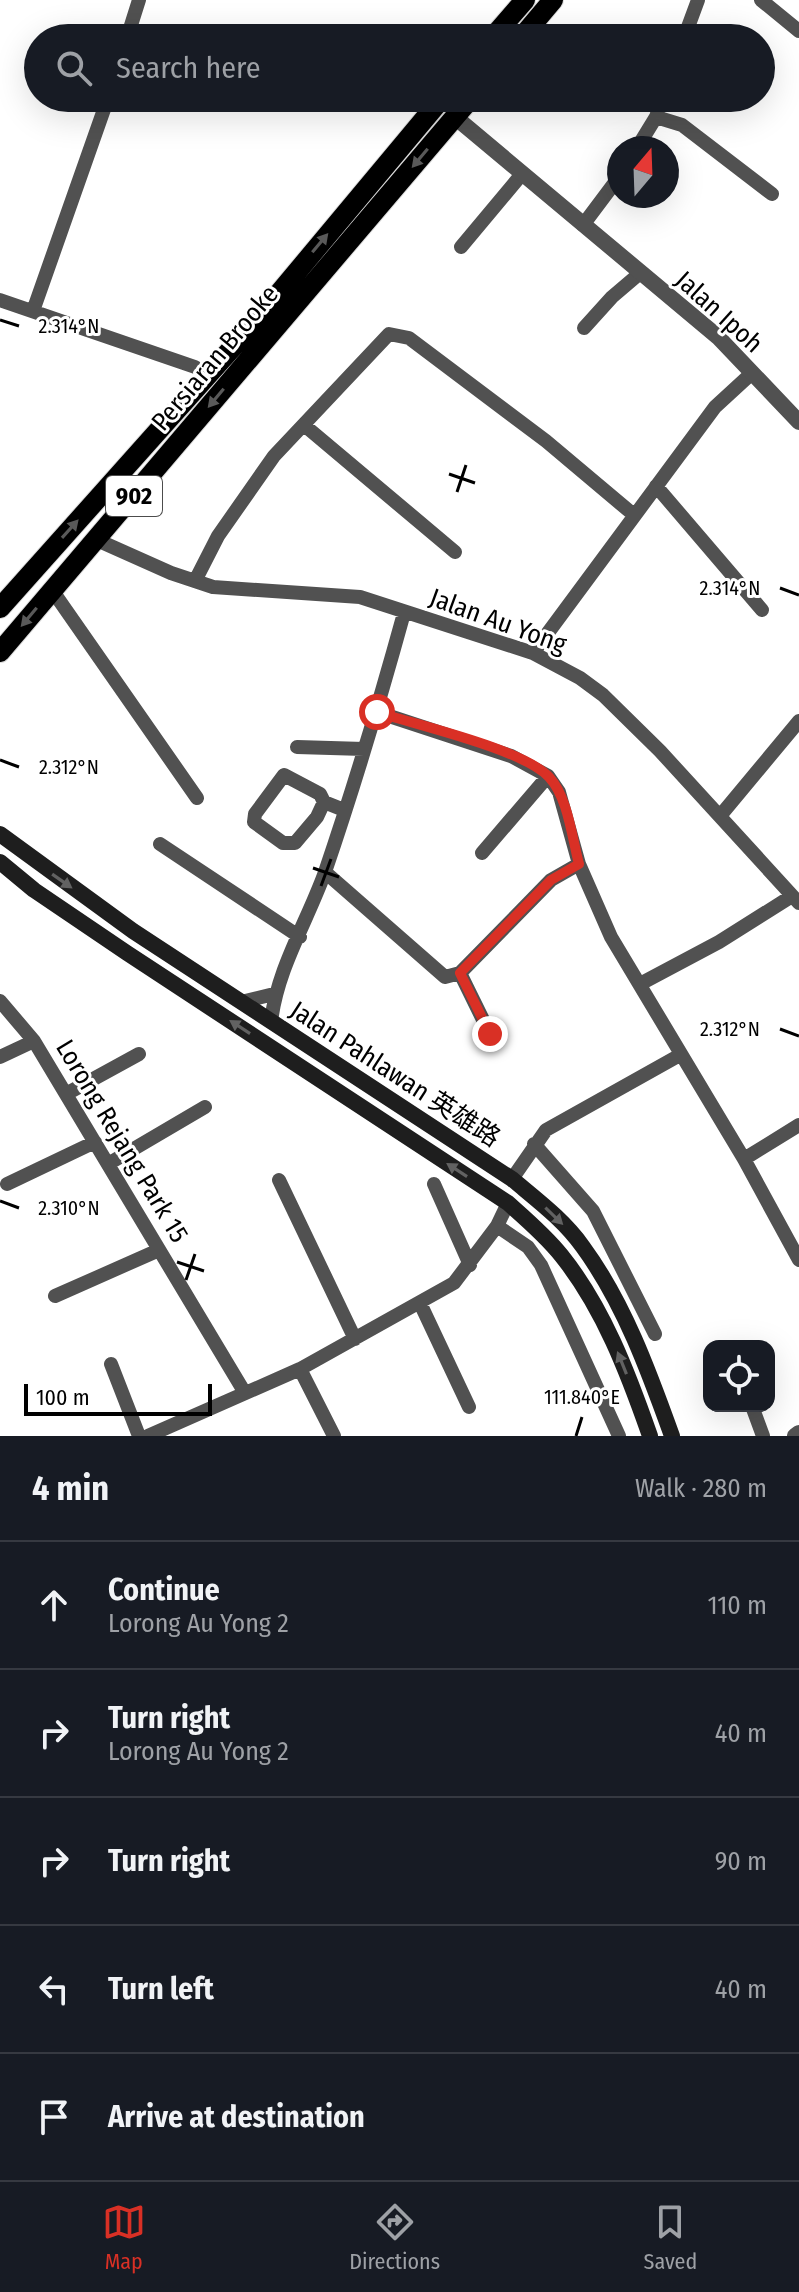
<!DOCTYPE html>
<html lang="en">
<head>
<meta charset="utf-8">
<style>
	:root { --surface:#171b24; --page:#242831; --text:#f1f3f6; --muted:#9ea1a6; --line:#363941; --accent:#d93025 }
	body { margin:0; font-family:"Fira Sans Condensed","Noto Sans SC",sans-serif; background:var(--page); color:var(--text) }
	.controls { position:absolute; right:24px; bottom:24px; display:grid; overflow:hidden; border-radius:16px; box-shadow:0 8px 32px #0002 }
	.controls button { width:72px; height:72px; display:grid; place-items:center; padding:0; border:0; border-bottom:2px solid var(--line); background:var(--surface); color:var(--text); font:40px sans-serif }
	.compass { position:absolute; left:607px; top:136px; width:72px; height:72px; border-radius:50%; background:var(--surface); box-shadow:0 8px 32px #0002; rotate:19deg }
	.scale { position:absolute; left:24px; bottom:20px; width:188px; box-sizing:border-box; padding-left:8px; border:4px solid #000; border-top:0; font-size:22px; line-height:28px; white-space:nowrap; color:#000; -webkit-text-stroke:6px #fff; paint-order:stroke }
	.stop { position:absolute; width:24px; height:24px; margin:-18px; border:6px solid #d93025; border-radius:50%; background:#fff }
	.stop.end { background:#d93025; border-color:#fff; box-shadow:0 2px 8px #0008 }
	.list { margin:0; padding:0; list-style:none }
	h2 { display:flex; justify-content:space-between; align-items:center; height:104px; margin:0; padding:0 32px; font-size:34px }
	h2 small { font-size:26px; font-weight:400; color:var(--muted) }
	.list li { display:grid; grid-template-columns:52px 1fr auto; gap:24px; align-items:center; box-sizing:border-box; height:128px; padding:0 32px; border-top:2px solid var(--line) }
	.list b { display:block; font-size:30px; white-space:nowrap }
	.list p { margin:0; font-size:26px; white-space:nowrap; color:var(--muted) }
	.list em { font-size:26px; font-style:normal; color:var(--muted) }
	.icon { flex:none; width:44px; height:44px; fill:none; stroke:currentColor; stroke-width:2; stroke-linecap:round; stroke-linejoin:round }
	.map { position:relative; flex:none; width:799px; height:1436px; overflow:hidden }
	.search { position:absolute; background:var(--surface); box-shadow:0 8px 32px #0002; left:24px; right:24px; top:24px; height:88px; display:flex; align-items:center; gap:20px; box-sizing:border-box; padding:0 28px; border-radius:44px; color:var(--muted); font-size:30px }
	.sheet { height:744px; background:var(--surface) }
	nav { display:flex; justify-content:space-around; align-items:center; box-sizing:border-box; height:112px; border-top:2px solid var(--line); background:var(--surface); font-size:22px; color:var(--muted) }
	nav a { display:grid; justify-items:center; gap:4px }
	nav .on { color:var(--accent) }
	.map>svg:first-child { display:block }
</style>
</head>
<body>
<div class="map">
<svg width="799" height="1436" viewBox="0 0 799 1436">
	<rect width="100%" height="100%" fill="#fff"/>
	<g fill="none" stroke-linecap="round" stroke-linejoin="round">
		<g stroke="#dbdbdb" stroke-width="22">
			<path id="primary" d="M492,38L525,0
				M521,38L553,0
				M0,608L250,328L442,98
				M0,652L471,98"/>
		</g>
		<path stroke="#515151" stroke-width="14" d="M761,0L799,31
			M127,38L139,0
			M684,38L698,0
			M656,117L682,125L772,194
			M637,148L656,117L662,98
			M583,225L619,177
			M461,247L522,174
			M0,300L195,367
			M33,311L108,98
			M584,328L612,297L639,274
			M304,425L455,552
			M656,486L762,610
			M97,540L171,573L213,587L360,597L533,653L580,678L603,695L660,751L799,903
			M195,581L218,536L274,456L389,334L409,338L546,441L634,515
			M52,590L197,798
			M533,653L715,407L752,373
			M377,712L511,756L548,776L559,792L579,864L611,937L744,1159L799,1260
			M297,747L364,749
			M324,802L317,817L295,843H283L254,822L255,814L284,775L320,794L324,802L344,810
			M720,816L799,721
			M160,844L300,937
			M482,853L548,776
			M325,872L445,977L460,973L551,880L579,864
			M460,973L490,1034
			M640,984L719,942L792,896
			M0,1001L34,1041L245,1393
			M241,1002L274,994
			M271,1022C277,969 307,922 325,872C354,787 380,700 404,613
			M0,1057L34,1041
			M66,1094L139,1054
			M534,1144L593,1211L655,1334
			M744,1159L799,1125
			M108,1164L205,1107
			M512,1179L546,1130L680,1055
			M279,1180L355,1339
			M7,1184L95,1142
			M434,1184L470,1265
			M497,1226L528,1247L541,1265L619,1436
			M55,1296L159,1250
			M420,1303L469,1407
			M111,1364L139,1436
			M300,1369L334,1436
			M752,1406L763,1436
			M148,1436L300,1369L454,1283L497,1226L508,1203"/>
		<path stroke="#515151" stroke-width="16" d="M455,117L718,337L799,422
			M795,1436L799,1433"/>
		<path stroke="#1e1e1e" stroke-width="16" d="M0,834L133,931L512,1179C537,1200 564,1220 583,1247C624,1303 649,1372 672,1436
			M0,862L34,890L127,953L508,1203C526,1219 546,1236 561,1255C603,1307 628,1373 650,1436"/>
		<use href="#primary" stroke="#000" stroke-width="20"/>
	</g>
	<defs><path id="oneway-solid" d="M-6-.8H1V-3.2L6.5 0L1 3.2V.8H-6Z" transform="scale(2)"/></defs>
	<g fill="#595959">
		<use href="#oneway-solid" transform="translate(420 158) rotate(130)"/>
		<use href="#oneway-solid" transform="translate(320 243) rotate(-50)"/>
		<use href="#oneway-solid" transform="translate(216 398) rotate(130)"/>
		<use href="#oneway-solid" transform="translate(70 529) rotate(-48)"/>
		<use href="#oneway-solid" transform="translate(29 617) rotate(130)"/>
	</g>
	<g fill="#626262">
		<use href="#oneway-solid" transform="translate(62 881) rotate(35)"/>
		<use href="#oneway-solid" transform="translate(240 1027) rotate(-147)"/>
		<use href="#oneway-solid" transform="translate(457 1170) rotate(-147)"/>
		<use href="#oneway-solid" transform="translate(554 1216) rotate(44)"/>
		<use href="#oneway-solid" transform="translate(622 1363) rotate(-112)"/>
	</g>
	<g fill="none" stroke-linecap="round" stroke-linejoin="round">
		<path stroke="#d93025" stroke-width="10" d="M377,712C416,725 523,749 549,777C568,797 572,838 579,864L551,880L460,973L490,1034"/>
	</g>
	<path fill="none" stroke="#000" stroke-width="3" d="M0,320L19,326M449,474L475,483M457,492L466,465M780,588L799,595M0,760L19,767M313,868L339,877M321,886L331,859M780,1029L799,1036M0,1201L19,1208M177,1262L204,1271M186,1280L195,1254M576,1436L582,1417"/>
	<g text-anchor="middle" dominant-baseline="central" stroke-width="6" stroke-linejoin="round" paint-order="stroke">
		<rect fill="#fff" stroke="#4c4c4c" stroke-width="2" x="106" y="476" width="56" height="40" rx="6"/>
		<g font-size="24" font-weight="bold" fill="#000">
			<text x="134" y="496">902</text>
		</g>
		<g font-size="26" fill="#000" stroke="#fff">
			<text transform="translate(719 312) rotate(42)">Jalan Ipoh</text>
			<text transform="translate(215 358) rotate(-50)">Persiaran Brooke</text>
			<text transform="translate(498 621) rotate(20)">Jalan Au Yong</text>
			<text transform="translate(395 1074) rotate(33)">Jalan Pahlawan 英雄路</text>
			<text transform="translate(122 1141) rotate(59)">Lorong Rejang Park 15</text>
		</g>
	</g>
	<g font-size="20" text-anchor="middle" fill="#000" stroke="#fff" stroke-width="6" stroke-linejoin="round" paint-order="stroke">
		<text x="69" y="333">2.314°N</text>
		<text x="730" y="595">2.314°N</text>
		<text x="69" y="774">2.312°N</text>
		<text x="730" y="1036">2.312°N</text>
		<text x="69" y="1215">2.310°N</text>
		<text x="582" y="1404">111.840°E</text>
	</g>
</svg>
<div class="controls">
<button><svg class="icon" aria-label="locate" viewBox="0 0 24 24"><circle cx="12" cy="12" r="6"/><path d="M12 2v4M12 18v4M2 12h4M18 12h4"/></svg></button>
</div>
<svg class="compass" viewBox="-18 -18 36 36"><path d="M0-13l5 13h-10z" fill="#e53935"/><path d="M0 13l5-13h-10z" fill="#9ea1a6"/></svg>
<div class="scale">100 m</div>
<div class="stop" style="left:377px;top:712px"></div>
<div class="stop end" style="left:490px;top:1034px"></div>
<div class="search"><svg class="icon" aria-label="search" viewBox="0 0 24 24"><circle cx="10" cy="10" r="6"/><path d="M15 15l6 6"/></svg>Search here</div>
</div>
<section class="sheet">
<h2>4 min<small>Walk · 280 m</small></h2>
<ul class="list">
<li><svg class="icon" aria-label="ahead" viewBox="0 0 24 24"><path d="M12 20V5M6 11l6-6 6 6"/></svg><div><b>Continue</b><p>Lorong Au Yong 2</p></div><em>110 m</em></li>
<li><svg class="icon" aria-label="right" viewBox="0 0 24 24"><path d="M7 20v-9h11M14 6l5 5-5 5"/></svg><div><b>Turn right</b><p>Lorong Au Yong 2</p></div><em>40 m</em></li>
<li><svg class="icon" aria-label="right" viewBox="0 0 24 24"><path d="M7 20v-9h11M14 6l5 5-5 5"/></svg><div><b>Turn right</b></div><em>90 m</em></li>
<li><svg class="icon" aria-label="left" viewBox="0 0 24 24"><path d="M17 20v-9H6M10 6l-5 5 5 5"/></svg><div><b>Turn left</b></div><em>40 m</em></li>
<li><svg class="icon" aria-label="arrive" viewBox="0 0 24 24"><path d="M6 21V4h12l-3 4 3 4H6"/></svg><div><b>Arrive at destination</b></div></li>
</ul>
</section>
<nav>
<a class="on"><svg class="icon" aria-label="map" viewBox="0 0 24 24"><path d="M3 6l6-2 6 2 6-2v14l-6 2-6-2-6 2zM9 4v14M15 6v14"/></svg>Map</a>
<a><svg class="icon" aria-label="directions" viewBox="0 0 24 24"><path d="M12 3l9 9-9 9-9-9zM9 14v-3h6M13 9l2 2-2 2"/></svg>Directions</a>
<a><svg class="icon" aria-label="saved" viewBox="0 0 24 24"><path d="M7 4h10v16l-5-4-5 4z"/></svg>Saved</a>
</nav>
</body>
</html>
